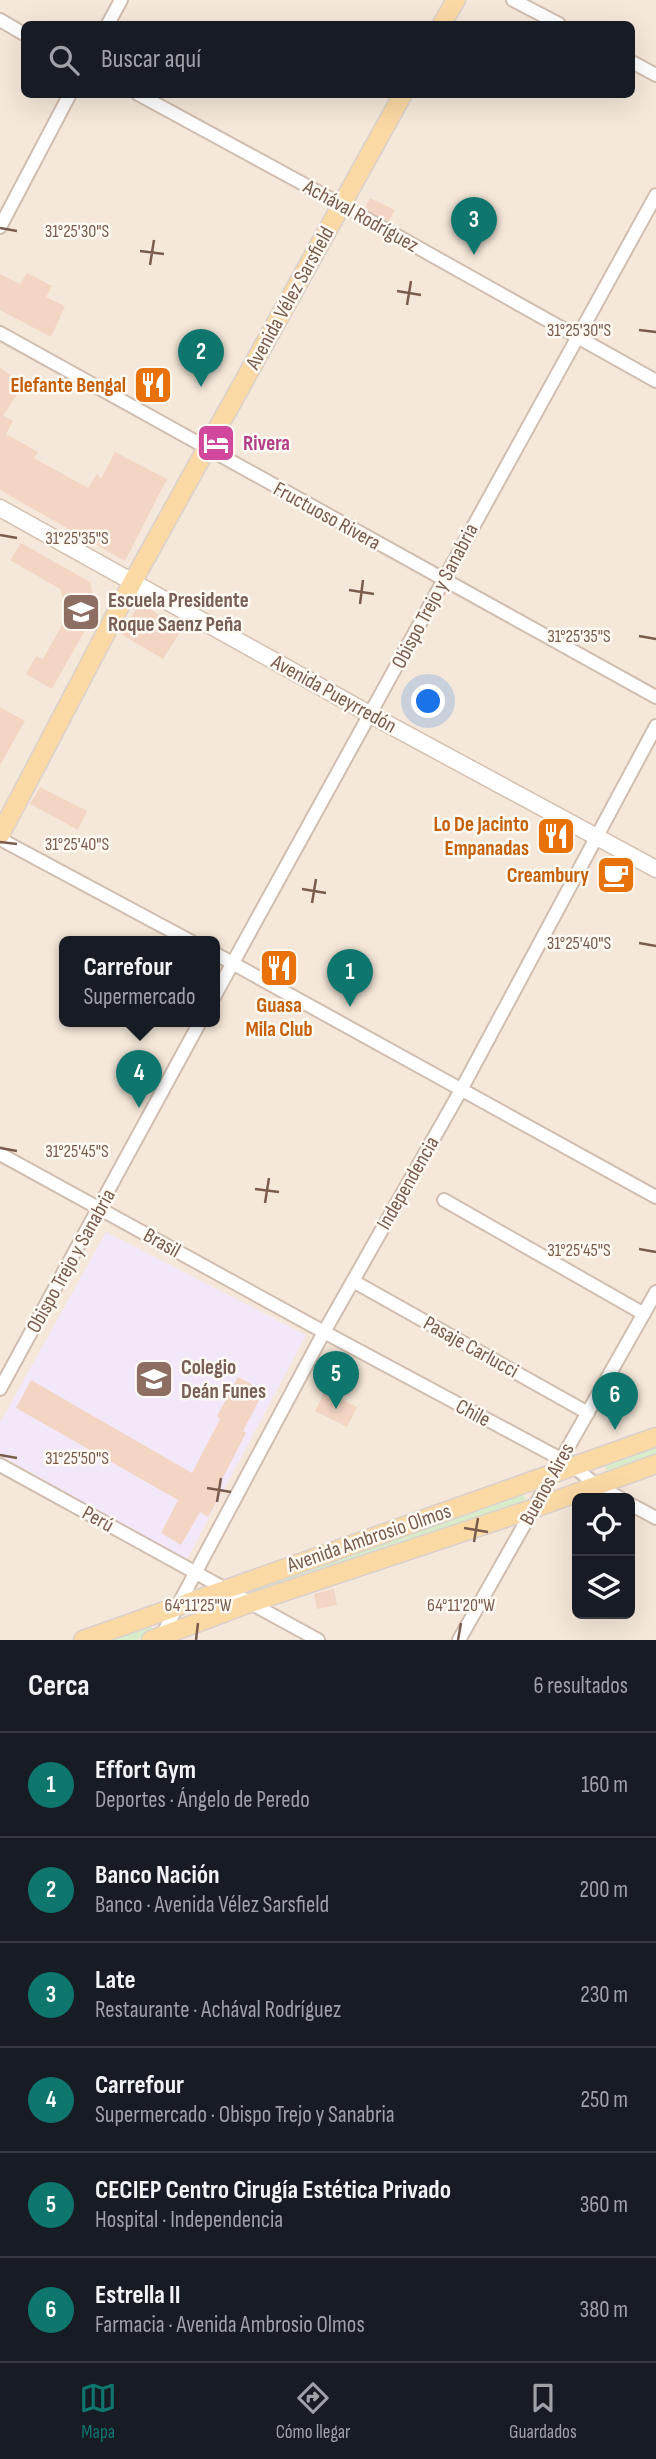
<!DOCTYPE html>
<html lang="es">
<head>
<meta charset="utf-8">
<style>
	:root { --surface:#171b24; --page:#20242c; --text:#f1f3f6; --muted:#9ea1a6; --line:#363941; --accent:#0f766e }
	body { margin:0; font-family:"Sofia Sans Condensed",sans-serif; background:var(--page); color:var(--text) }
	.controls { position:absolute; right:21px; bottom:21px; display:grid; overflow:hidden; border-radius:10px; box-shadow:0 7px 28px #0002 }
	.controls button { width:63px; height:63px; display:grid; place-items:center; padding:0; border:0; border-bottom:2px solid var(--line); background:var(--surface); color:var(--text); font:35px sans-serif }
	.you { position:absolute; left:429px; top:702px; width:24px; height:24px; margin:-18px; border:5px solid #fff; border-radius:50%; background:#1a73e8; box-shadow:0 0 0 10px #1a73e833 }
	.badge { display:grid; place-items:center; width:46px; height:46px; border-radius:50%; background:var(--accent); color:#fff; font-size:23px; font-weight:700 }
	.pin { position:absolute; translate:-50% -58px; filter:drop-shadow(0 2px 4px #0008) }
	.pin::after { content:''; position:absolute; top:37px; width:24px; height:21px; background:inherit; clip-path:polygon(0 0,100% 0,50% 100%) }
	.popup { position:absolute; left:59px; top:936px; width:161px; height:91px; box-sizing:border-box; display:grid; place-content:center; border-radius:10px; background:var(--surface); filter:drop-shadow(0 2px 5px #0005); font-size:23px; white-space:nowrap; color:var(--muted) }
	.popup b { font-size:26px; color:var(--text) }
	.popup::after { content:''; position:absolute; left:50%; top:100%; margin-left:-14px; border:14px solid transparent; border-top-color:var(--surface) }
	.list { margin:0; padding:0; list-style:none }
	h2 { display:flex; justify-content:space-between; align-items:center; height:91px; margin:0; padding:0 28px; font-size:30px }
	h2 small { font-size:23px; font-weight:400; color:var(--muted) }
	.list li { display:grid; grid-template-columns:46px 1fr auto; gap:21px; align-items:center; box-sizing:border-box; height:105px; padding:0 28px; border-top:2px solid var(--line) }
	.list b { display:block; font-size:26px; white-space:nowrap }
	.list p { margin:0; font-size:23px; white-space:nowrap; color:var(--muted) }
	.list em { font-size:23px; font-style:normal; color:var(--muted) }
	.icon { flex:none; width:38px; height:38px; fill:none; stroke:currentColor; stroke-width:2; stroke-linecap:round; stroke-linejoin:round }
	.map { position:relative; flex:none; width:656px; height:1640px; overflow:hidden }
	.search { position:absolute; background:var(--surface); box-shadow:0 7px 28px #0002; left:21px; right:21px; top:21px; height:77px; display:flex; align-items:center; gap:18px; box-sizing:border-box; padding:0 24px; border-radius:10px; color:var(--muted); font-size:26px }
	.sheet { height:721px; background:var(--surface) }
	nav { display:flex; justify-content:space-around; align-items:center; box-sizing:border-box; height:98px; border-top:2px solid var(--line); background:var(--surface); font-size:19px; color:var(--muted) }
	nav a { display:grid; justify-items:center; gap:4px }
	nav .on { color:var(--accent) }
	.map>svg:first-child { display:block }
</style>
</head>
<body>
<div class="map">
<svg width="656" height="1640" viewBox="0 0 656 1640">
	<rect width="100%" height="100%" fill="#fdf6ec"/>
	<path fill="#f5e8da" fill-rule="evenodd" d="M0,0H656V1640H0ZM24,24H632V94H24ZM64,942H214V1022H64ZM577,1498H630V1614H577Z"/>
	<path fill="#f3e8fa" d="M106,1232L306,1335L186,1561L0,1455V1423Z"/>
	<path fill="#d8ecc9" d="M656,1442V1456L608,1473L604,1464Z
		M522,1493L525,1498L524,1504L244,1599L241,1586Z
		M149,1623L152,1629L151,1635L135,1640H88Z"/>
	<path fill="#f3d5c3" d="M370,198L395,210L389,222L365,208Z
		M27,273L52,286L46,297L65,306L51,337L0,310V274L20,284Z
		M0,367L23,385L3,416L13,421L6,434L38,452L34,458L88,488L97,474L101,479L115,452L167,479L125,561L0,490Z
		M21,543L90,582L97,609L52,689L26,674L36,656L43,659L68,614L60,589L10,560Z
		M140,603L182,629L163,659L121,634Z
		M0,707L25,721L0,765Z
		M40,787L87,811L78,830L30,804Z
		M238,1377L264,1391L243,1431L246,1433L218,1487L223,1490L208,1517L200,1512L181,1545L161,1533L178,1500L16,1408L31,1380L192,1473L220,1419L217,1416Z
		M325,1391L357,1407L347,1427L315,1411Z
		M334,1589L337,1605L317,1609L314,1594Z"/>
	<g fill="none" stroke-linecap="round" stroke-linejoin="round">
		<g stroke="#d1beb0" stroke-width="16">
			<path id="street" d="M513,0L559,24
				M0,20L24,34
				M108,24L121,0
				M632,62L656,75
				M138,94L342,205L656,381
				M0,227L70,94
				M0,333L656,697
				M0,839L192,942
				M214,953L656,1197
				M214,997L656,195
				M0,1154L324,1332L572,1465L596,1485L620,1498
				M444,1200L644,1314
				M353,1281L588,1413
				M0,1389L200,1022
				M0,1465L318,1640
				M630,1504L656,1518
				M160,1639L324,1332L461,1090L656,726
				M459,1640L656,1292"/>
		</g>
		<g stroke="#d6c0b0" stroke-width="19">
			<path id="secondary" d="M0,508L371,715L656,869"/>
		</g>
		<g stroke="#dad1cd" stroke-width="21">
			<path id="primary" d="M442,24L456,0
				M0,835L132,583L403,94
				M83,1640L656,1437
				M151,1640L250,1603L535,1508L656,1464"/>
		</g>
		<use href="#street" stroke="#fff" stroke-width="12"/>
		<use href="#secondary" stroke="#fff" stroke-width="16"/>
		<use href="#primary" stroke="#fbd9a5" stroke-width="18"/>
	</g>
	<path fill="none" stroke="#7a5c4d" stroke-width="2.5" d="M0,228L17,231M140,251L164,254M150,265L154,240M397,291L421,295M407,305L411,281M639,330L656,332M0,535L17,538M349,590L374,594M360,604L363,580M639,636L656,639M0,842L17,844M302,889L326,893M312,903L316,879M639,943L656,946M0,1148L17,1151M255,1189L279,1192M265,1203L269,1178M639,1249L656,1252M0,1455L17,1458M207,1488L231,1492M217,1502L221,1478M464,1528L488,1532M474,1542L478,1518M196,1640L198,1623M458,1640L461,1623"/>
	<defs>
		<g id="restaurant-square" transform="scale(2.0125)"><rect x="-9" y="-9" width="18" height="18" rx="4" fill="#e8710a" stroke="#fffaf3"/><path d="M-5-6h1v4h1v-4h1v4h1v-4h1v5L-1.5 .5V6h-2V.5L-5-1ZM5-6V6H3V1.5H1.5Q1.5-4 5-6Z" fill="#fff"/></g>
		<g id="hotel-square" transform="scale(2.0125)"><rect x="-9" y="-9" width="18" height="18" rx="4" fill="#d1479c" stroke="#fffaf3"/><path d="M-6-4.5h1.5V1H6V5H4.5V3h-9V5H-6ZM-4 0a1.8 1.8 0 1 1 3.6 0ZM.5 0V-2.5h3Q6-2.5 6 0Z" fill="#fff"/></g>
		<g id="school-square" transform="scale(2.0125)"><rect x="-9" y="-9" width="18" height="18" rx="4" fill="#8d6e63" stroke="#fffaf3"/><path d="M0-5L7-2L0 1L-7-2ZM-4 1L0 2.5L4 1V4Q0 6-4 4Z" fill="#fff"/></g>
		<g id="cafe-square" transform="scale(2.0125)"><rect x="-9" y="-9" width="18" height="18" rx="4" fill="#e8710a" stroke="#fffaf3"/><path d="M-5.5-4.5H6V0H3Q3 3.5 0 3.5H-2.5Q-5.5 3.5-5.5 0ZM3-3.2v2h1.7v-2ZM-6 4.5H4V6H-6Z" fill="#fff"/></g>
	</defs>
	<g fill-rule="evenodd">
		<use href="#restaurant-square" x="153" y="385"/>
		<use href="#hotel-square" x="216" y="443"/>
		<use href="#school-square" x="81" y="612"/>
		<use href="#restaurant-square" x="556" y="836"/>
		<use href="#cafe-square" x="616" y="875"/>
		<use href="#restaurant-square" x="279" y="968"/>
		<use href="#school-square" x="154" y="1379"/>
	</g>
	<g text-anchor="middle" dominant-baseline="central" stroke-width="5" stroke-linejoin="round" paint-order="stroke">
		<g font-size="21" fill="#7a5c4d" stroke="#fffaf3">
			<text transform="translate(361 216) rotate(29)">Achával Rodríguez</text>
			<text transform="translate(290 298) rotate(-61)">Avenida Vélez Sarsfield</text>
			<text transform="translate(327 516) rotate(29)">Fructuoso Rivera</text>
			<text transform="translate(435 596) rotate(-62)">Obispo Trejo y Sanabria</text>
			<text transform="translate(334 694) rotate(29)">Avenida Pueyrredón</text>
			<text transform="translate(408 1183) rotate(-60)">Independencia</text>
			<text transform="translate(162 1243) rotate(29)">Brasil</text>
			<text transform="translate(71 1261) rotate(-61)">Obispo Trejo y Sanabria</text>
			<text transform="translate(471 1347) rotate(29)">Pasaje Carlucci</text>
			<text transform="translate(473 1413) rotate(28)">Chile</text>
			<text transform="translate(547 1484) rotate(-61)">Buenos Aires</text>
			<text transform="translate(98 1519) rotate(29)">Perú</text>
			<text transform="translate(369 1538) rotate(-19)">Avenida Ambrosio Olmos</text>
		</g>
		<g font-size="21" font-weight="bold" fill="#c56008" stroke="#fffaf3" text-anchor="end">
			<text x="126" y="385">Elefante Bengal</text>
			<text x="529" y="824">Lo De Jacinto<tspan x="529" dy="24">Empanadas</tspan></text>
			<text x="589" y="875">Creambury</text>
			<text x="279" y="1005" text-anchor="middle">Guasa<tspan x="279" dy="24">Mila Club</tspan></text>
		</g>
		<g font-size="21" font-weight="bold" fill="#b23c85" stroke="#fffaf3" text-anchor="start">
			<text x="243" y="443">Rivera</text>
		</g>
		<g font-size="21" font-weight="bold" fill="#785e54" stroke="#fffaf3" text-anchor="start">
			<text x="108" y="600">Escuela Presidente<tspan x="108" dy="24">Roque Saenz Peña</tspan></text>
			<text x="181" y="1367">Colegio<tspan x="181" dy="24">Deán Funes</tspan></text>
		</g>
	</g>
	<g font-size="18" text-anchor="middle" fill="#7a5c4d" stroke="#fffaf3" stroke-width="5" stroke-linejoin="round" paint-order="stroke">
		<text x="77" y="237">31°25'30"S</text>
		<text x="579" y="336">31°25'30"S</text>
		<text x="77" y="544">31°25'35"S</text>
		<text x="579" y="642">31°25'35"S</text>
		<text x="77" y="850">31°25'40"S</text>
		<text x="579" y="949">31°25'40"S</text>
		<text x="77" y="1157">31°25'45"S</text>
		<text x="579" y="1256">31°25'45"S</text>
		<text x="77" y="1464">31°25'50"S</text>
		<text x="198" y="1611">64°11'25"W</text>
		<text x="461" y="1611">64°11'20"W</text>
	</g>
</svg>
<div class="controls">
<button><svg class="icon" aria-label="locate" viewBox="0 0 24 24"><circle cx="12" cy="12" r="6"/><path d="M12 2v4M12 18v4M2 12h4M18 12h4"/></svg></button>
<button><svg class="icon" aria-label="layers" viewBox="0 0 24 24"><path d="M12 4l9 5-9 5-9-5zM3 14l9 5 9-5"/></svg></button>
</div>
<div class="you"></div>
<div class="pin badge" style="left:350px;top:1007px">1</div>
<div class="pin badge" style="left:201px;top:387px">2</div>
<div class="pin badge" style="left:474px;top:255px">3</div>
<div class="pin badge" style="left:139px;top:1108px">4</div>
<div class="popup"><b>Carrefour</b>Supermercado</div>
<div class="pin badge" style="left:336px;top:1409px">5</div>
<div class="pin badge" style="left:615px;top:1430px">6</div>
<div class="search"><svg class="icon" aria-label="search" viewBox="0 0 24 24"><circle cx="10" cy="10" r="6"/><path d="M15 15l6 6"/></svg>Buscar aquí</div>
</div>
<section class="sheet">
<h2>Cerca<small>6 resultados</small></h2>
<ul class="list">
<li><span class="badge">1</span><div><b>Effort Gym</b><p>Deportes · Ángelo de Peredo</p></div><em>160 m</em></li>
<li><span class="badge">2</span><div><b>Banco Nación</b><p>Banco · Avenida Vélez Sarsfield</p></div><em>200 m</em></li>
<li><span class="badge">3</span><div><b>Late</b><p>Restaurante · Achával Rodríguez</p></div><em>230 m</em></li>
<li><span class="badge">4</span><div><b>Carrefour</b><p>Supermercado · Obispo Trejo y Sanabria</p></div><em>250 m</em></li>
<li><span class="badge">5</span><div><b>CECIEP Centro Cirugía Estética Privado</b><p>Hospital · Independencia</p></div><em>360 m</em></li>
<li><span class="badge">6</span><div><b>Estrella II</b><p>Farmacia · Avenida Ambrosio Olmos</p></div><em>380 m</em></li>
</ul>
</section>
<nav>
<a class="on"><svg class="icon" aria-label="map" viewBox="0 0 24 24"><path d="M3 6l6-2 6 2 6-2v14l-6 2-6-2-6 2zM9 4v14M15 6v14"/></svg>Mapa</a>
<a><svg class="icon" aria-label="directions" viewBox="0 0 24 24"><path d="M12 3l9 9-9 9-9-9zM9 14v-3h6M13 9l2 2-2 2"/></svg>Cómo llegar</a>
<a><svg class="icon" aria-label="saved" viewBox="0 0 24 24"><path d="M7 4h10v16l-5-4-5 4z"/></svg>Guardados</a>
</nav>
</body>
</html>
